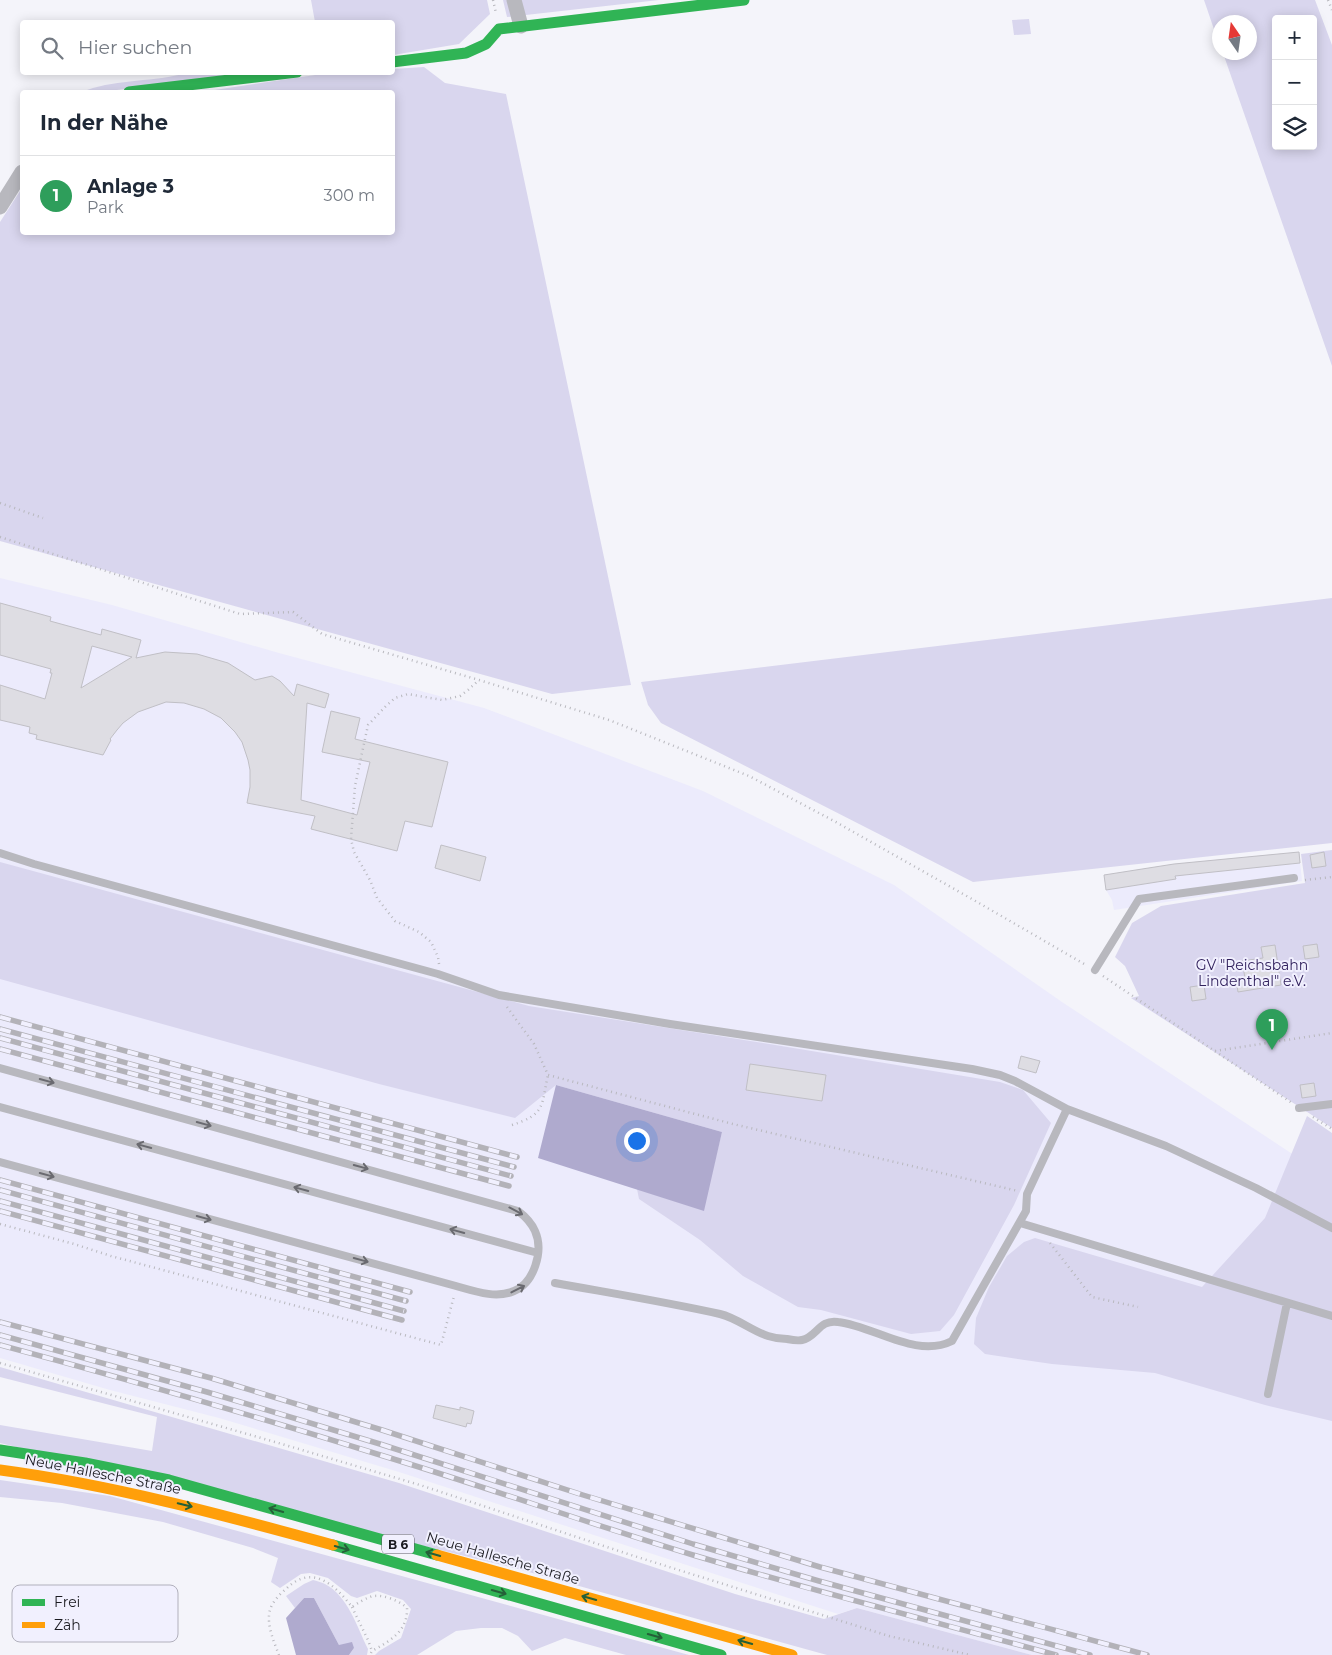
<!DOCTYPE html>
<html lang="de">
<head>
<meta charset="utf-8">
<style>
	:root { --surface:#fff; --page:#f6f6f7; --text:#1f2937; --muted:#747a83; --line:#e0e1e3; --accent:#2563eb }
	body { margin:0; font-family:Montserrat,sans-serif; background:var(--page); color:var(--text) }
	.controls { position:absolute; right:15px; top:15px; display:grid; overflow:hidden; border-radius:5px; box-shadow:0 2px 12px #0003 }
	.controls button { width:45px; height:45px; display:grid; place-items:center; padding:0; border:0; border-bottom:1px solid var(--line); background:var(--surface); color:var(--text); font:25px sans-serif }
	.compass { position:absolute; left:1212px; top:15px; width:45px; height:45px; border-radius:50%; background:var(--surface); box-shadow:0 2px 12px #0003; rotate:347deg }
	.you { position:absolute; left:636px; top:1140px; width:18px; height:18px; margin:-12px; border:4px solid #fff; border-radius:50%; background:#1a73e8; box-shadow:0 0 0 8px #1a73e833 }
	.badge { display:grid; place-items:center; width:32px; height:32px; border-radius:50%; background:var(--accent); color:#fff; font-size:16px; font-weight:700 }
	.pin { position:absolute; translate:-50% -41px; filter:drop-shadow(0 1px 2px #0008) }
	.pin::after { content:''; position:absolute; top:26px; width:18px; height:15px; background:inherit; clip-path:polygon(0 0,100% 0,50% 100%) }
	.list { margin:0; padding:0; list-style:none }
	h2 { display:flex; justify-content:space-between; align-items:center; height:65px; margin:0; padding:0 20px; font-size:21px }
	h2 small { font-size:16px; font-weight:400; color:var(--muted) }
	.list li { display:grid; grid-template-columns:32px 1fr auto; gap:15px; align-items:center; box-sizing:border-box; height:80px; padding:0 20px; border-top:1px solid var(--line) }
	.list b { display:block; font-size:19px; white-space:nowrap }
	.list p { margin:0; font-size:16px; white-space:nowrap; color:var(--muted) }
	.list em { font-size:16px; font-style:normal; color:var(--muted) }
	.icon { flex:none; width:28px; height:28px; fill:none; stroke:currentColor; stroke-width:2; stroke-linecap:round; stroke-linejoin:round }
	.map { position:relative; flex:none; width:1332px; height:1655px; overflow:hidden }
	.search { position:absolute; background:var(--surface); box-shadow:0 2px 12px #0003; left:20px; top:20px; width:375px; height:55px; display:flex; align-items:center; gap:12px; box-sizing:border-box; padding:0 18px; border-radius:5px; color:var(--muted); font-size:19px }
	.panel { position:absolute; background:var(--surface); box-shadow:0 2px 12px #0003; left:20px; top:90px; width:375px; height:145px; border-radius:5px }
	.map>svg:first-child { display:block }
</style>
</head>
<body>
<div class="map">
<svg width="1332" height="1655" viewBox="0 0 1332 1655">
	<rect width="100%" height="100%" fill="#f4f4fa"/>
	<path fill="#ecebfc" d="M0,578L112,605L279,653L484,708L703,791L894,885L1062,1002L1332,1180V1655H1032L857,1608L838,1614L399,1472L219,1418L110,1390L0,1358Z
		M1299,852L1302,881L1114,910L1112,900L1106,890L1104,875L1174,864Z"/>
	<path fill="#d9d6ee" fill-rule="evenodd" d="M311,0H487L490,14L459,44L393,55L392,22H315Z
		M503,0H659L507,17Z
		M1204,0H1315L1332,45V366L1223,53L1250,52V22H1220L1219,44ZM1276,19H1313V146H1276Z
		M1029,19L1031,34L1014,35L1012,20Z
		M424,67L445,83L506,94L631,685L552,694L0,541V222L22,188V232H392V92H201L322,74L392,72L393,69Z
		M187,73H243L102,92L87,90C119,79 154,82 187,73Z
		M1332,598V843L973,882L661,723L648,705L641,682Z
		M1332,850V1128L1131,998L1139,996L1125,966L1115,957L1132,923L1161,906L1305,883L1301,854Z
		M0,862L529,1006L763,1043L1000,1082L1023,1090L1051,1123L1014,1205L954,1315L940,1331L911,1334L821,1310L798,1307L743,1276L700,1240L639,1199L637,1189L703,1210L722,1132L556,1085L515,1118L379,1084L0,979Z
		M1307,1116L1332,1133V1421L1265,1405L1155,1373L1052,1364L985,1354L974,1344L976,1318L989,1287L1007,1256L1024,1242L1035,1238L1202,1287L1265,1218Z
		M0,1367L399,1483L735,1594L824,1619L857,1608L1032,1655H827L518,1569L0,1443V1425L152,1451L157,1417L0,1377Z
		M0,1480L110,1496L689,1655H626L565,1638L532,1651L518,1636L502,1628H481L456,1631L417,1655H375L379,1651L401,1638L411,1609L403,1600L377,1591L357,1598L351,1596L328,1578L310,1573L301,1574L280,1588L271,1582L278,1558L253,1548L163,1522L62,1503L0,1497Z
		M313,1580C317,1581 321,1582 325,1584C348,1596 357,1627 368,1649L367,1655H349L354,1648L339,1645L314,1598H304L295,1608L286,1596L304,1584Z"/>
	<path fill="#afaace" d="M556,1085L722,1132L704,1211L538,1158Z
		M304,1598H314L339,1645L352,1642L354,1648L349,1655H296L286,1618Z"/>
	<path fill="#dedde3" stroke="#c0bfc5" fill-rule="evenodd" d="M0,603L51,617L50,621L101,635L102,629L141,640L136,658L165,652L197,654L228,663L255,680L272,676L280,681L294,696L297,684L329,694L325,708L307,703L301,800L357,815L370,762L322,752L331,711L360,718L355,739L448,762L432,827L405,821L397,851L311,829L315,816L247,803L250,787V770L248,760L242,742L235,732L221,718L204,709L184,703L166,702L138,712L123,723L117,730L110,739L111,740L103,755L36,739L37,735L29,733L30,727L0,720V685L45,699L52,673H50L51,669L0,655ZM92,646L132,657L81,688Z
		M441,845L486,857L480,881L435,868Z
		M1299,852L1300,863L1175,876L1176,879L1106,890L1104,875L1174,864Z
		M1324,852L1326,866L1312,868L1310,855Z
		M1317,944L1319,957L1305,959L1303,946Z
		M1275,945L1281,985L1238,992L1236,979L1245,978L1242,961L1263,958L1261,947Z
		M1204,985L1206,999L1192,1001L1190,987Z
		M1021,1056L1040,1061L1036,1073L1018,1068Z
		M750,1064L826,1075L822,1101L746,1090Z
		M1314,1083L1316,1096L1302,1098L1300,1085Z
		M436,1405L460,1410V1407L474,1411L471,1424L467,1423L466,1427L433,1418Z"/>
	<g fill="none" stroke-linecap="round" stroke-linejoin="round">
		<path stroke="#b8b8be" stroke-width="2.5" stroke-dasharray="1 4" stroke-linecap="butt" d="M493,0L496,13
			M1328,0L1332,10
			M0,503L43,518
			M0,537L240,614L293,612L322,634L479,680L609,720L749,776L834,821L972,899L1086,965
			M1305,880L1332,877
			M439,964L438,957L431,942L419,932L395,921L377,898L370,880L354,852L351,839L355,786L368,725L385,707L395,698L408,694L442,700L460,696L468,690L479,680
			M1103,976L1292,1103
			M507,1007L534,1044L548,1075L733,1124L1018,1191
			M1215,1051L1332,1033
			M1313,1117L1332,1129
			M512,1125C546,1114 541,1106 548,1075
			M0,1224L74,1244L111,1256L441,1345L454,1296
			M1050,1243L1092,1297L1138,1307
			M0,1363L275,1442L420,1485L631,1555L889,1636L970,1655
			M352,1607L368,1640L372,1651
			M279,1655C274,1642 266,1624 270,1610C272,1602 280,1594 286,1589C312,1563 335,1585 352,1607C358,1603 364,1599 370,1597C380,1593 399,1600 407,1608C408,1631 390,1641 372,1651L370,1655"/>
		<path stroke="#b8b8be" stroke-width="8" d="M0,853L34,864L438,974L499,995L670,1024L972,1069L1000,1075L1015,1081L1067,1109L1166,1146L1256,1188L1332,1228
			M1095,970L1139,899L1294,878
			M0,1068L518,1211C526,1217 531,1222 535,1231C544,1251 534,1283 514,1291C496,1299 474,1291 456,1286L0,1162
			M0,1107L538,1253
			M1299,1108L1332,1104
			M1020,1223L1332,1316
			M555,1283C610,1293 666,1302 720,1314C737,1318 752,1331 768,1336C774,1338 781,1339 787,1339C792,1340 798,1341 802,1340C817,1337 819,1319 838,1322C874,1326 916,1359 952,1341L1026,1211L1027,1194L1067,1109
			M1268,1394L1287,1303"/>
		<path stroke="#b8b8be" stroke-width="15" d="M514,0L521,26
			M0,207L22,172"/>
		<path stroke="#30b455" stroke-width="11" d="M392,62L466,53L486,44L499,29L744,0
			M129,92L297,72
			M0,1450L85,1463L169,1480L437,1555
			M333,1545L721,1655"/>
		<path stroke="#ff9f0a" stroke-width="11" d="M0,1470C113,1485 223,1515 333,1545
			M437,1555L792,1655"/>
		<g stroke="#b3b2b8" stroke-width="5.5">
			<path id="rail" d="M0,1017L517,1157
				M0,1029L514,1167
				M0,1038L511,1176
				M0,1049L509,1186
				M0,1180L410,1292
				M0,1190L406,1301
				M0,1201L404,1311
				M0,1211L402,1320
				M0,1322L211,1378L382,1430L583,1495L820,1567L1147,1655
				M0,1335L207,1392L380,1444L693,1544L819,1581L1090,1655
				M0,1345C126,1379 252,1415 377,1454C483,1486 587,1523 693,1555C814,1591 935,1622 1056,1655"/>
		</g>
		<use href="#rail" stroke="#f1f0fe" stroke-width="4" stroke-dasharray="11" stroke-linecap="butt"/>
	</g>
	<defs><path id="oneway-shaft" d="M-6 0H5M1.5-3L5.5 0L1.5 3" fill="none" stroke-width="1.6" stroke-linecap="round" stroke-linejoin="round" transform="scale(1.25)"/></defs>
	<g stroke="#6a6a70">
		<use href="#oneway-shaft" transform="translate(47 1081) rotate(15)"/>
		<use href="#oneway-shaft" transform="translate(204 1124) rotate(15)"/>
		<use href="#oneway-shaft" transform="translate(144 1146) rotate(-165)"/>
		<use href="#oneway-shaft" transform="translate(361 1167) rotate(15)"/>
		<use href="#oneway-shaft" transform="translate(47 1175) rotate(15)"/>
		<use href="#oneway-shaft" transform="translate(301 1189) rotate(-165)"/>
		<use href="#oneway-shaft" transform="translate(516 1211) rotate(28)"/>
		<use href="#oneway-shaft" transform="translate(204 1218) rotate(15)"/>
		<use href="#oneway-shaft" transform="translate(457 1231) rotate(-165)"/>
		<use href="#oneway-shaft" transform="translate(361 1260) rotate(15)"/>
		<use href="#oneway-shaft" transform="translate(518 1289) rotate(-27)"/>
	</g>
	<g stroke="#246038">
		<use href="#oneway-shaft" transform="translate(185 1505) rotate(14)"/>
		<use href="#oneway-shaft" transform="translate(276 1510) rotate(-164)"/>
		<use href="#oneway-shaft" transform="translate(342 1548) rotate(16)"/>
		<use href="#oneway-shaft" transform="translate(433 1554) rotate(-164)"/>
		<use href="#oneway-shaft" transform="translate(499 1592) rotate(16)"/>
		<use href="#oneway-shaft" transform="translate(589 1598) rotate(-164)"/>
		<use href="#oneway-shaft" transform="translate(655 1636) rotate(16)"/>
		<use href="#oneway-shaft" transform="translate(745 1642) rotate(-164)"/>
	</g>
	<g text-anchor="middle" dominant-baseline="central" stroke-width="4" stroke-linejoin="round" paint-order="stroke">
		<rect fill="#f1f0fe" stroke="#5b5b63" stroke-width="1" x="382" y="1534.5" width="32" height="19" rx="4"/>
		<g font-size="12" font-weight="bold" fill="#1b1b21">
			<text x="398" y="1544">B 6</text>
		</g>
		<g font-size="14" fill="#32225e" stroke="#f1f0fe">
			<text x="1252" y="965">GV "Reichsbahn<tspan x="1252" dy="16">Lindenthal" e.V.</tspan></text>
		</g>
		<g font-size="14" fill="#1b1b21" stroke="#f1f0fe">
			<text transform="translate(103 1474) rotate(11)">Neue Hallesche Straße</text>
			<text transform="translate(503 1558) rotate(16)">Neue Hallesche Straße</text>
		</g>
	</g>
	<rect x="12" y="1585" width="166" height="57" rx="8" fill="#f1f0fe" stroke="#b1b0bc" stroke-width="1"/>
	<rect x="22" y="1599" width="23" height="7" fill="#30b455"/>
	<rect x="22" y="1622" width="23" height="6" fill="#ff9f0a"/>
	<g font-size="14" fill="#1b1b21">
		<text x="54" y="1607">Frei</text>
		<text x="54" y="1630">Zäh</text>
	</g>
</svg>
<div class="controls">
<button>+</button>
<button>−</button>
<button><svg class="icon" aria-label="layers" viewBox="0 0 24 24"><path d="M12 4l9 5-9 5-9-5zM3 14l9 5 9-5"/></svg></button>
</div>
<svg class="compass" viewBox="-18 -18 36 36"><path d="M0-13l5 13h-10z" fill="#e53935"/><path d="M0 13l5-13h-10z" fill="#747a83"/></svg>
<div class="you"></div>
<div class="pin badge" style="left:1272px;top:1050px;background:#2e9e5b">1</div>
<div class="search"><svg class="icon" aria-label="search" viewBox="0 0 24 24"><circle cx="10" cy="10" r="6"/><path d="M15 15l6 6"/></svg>Hier suchen</div>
<section class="panel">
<h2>In der Nähe<small></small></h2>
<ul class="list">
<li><span class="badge" style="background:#2e9e5b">1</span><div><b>Anlage 3</b><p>Park</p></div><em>300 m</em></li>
</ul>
</section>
</div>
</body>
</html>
